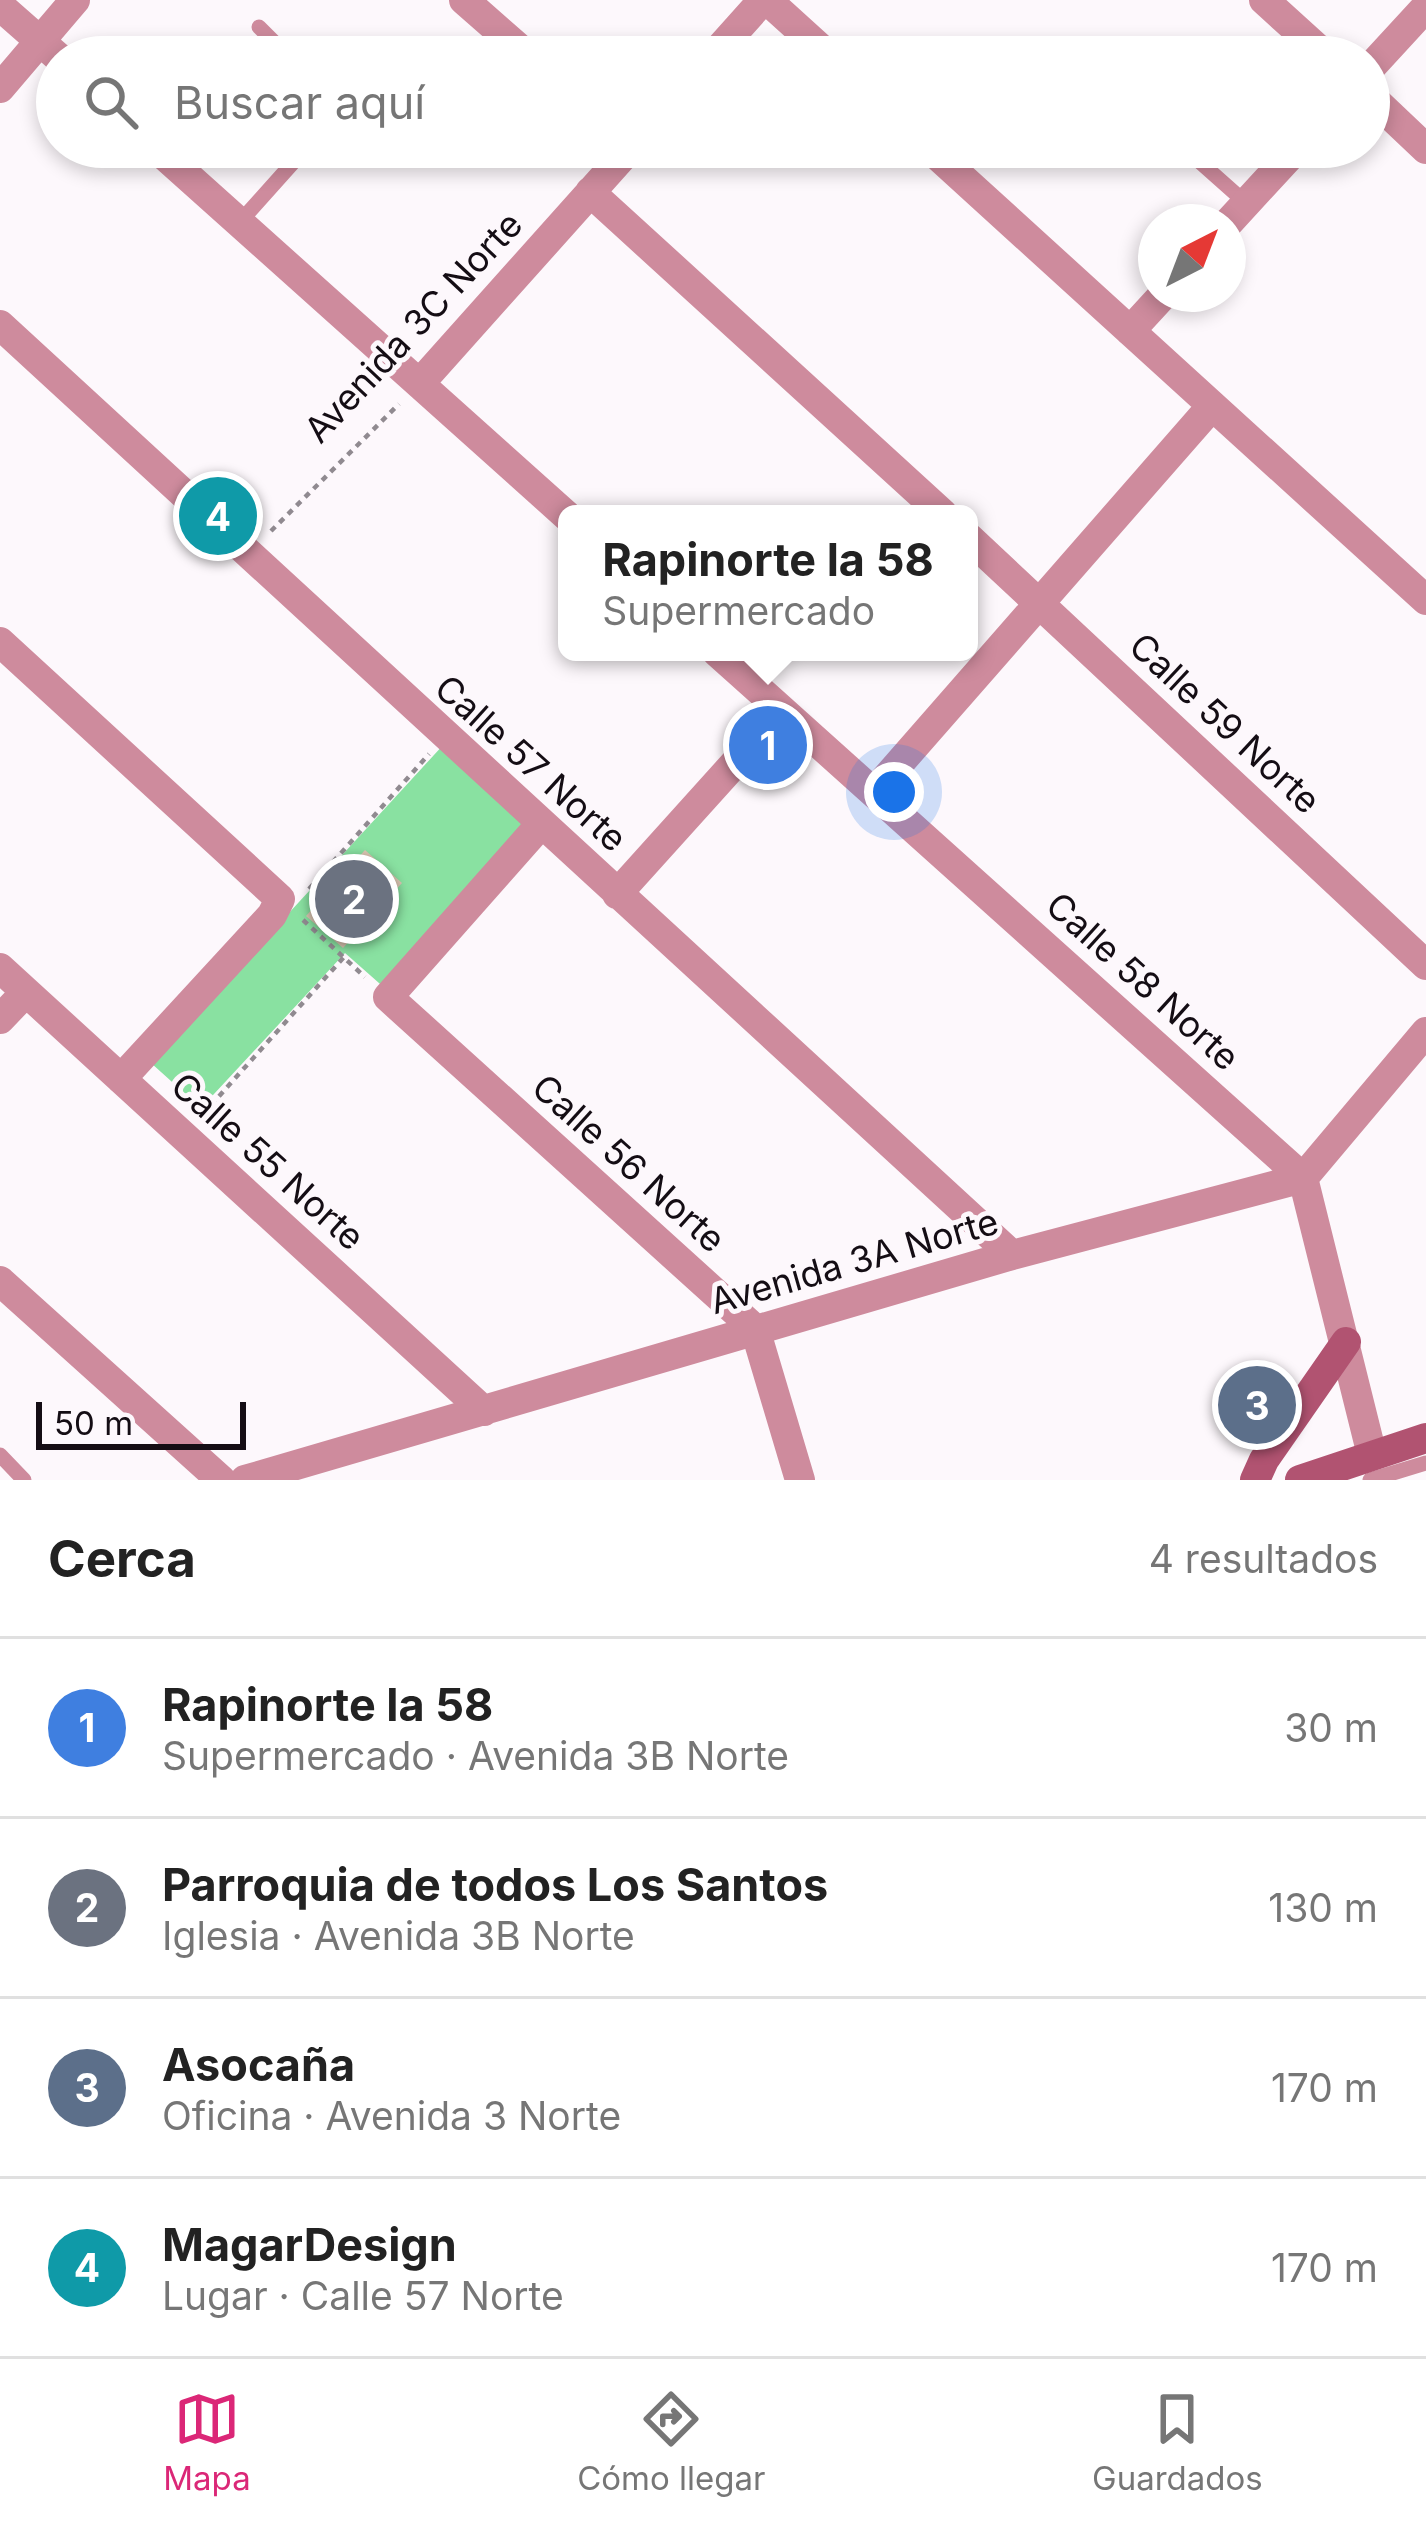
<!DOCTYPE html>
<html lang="es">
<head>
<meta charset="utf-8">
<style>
	:root { --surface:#fff; --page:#f6f6f6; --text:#222; --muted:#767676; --line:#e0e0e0; --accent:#db2777 }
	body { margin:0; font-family:Inter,sans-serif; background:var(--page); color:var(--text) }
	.compass { position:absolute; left:1138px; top:204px; width:108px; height:108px; border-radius:50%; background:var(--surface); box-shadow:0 6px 18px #0003; rotate:42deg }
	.scale { position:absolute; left:36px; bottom:30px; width:210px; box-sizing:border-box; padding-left:12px; border:6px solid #140d14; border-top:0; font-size:33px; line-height:42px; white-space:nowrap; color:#140d14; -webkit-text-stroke:9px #fdf8fc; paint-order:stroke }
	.you { position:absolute; left:894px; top:792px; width:42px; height:42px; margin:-30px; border:9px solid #fff; border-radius:50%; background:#1a73e8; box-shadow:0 0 0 18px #1a73e833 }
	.badge { display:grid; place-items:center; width:78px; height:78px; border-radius:50%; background:var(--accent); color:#fff; font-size:39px; font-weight:700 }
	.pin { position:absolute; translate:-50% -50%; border:6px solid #fff; box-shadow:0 3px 12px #0006 }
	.popup { position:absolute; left:558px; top:505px; width:420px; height:156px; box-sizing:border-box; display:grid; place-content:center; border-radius:18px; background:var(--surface); filter:drop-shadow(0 3px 9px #0005); font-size:39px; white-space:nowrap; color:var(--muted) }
	.popup b { font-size:45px; color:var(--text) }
	.popup::after { content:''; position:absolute; left:50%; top:100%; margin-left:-24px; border:24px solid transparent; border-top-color:var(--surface) }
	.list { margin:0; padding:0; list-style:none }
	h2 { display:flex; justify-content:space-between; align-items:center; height:156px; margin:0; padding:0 48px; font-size:51px }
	h2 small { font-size:39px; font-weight:400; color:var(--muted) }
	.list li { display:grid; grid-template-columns:78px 1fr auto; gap:36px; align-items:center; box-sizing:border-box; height:180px; padding:0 48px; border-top:3px solid var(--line) }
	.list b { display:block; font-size:45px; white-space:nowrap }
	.list p { margin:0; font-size:39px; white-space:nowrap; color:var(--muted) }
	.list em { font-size:39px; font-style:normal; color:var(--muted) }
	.icon { flex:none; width:66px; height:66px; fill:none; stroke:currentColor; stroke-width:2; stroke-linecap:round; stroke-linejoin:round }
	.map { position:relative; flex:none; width:1426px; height:1480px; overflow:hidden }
	.search { position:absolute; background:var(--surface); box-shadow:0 6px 18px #0003; left:36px; right:36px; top:36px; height:132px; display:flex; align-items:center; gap:30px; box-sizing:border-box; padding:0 42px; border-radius:66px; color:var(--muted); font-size:45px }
	.sheet { height:876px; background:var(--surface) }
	nav { display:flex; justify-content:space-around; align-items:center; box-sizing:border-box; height:168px; border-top:3px solid var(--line); background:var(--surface); font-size:33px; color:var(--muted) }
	nav a { display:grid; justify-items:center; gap:6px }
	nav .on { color:var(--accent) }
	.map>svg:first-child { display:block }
</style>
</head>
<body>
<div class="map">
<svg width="1426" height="1480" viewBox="0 0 1426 1480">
	<rect width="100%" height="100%" fill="#fdf8fc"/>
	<path fill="#89e1a1" d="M445,743L536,826L388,991L345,953L201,1108L151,1063Z"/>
	<path fill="#dcc7b3" d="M365,850L402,883L343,948L306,916Z"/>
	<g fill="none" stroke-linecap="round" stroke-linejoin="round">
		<path stroke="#908a90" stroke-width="4.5" stroke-dasharray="6 6" stroke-linecap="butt" d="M271,531L399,404
			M309,889L429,754
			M303,920L365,977
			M203,1114L344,957"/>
		<path stroke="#ce8b9d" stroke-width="15" d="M259,27L289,57
			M1183,147L1246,203
			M238,224L307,147
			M0,1455L24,1480
			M1370,1480L1426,1463"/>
		<path stroke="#ce8b9d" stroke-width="30" d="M464,0L529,57
			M767,0L830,57
			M1264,0L1327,57
			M0,6L58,57
			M712,57L763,0
			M1369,69L1426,7
			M0,88L75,0
			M1369,95L1426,149
			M155,147L567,516
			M928,147L1426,600
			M590,192L943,514
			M1228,223L1298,147
			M0,325L1012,1255
			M1130,331L1164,294
			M420,383L631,147
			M969,538L1426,965
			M0,642L280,899L272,915L121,1079
			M717,652L1303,1178L1372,1455
			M875,791L1212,406
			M541,824L388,997L755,1329L800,1480
			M617,894L782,711
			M0,968L484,1411
			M0,1019L26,992
			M0,1281L221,1480
			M245,1480L1012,1255L1303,1178L1426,1032"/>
		<path stroke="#b15371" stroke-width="30" d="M1255,1480L1264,1460L1346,1342
			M1300,1480L1426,1438"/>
	</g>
	<g text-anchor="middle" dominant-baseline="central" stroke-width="10" stroke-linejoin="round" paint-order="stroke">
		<g font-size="36" fill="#140d14" stroke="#fdf8fc">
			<text transform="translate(413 327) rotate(-47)">Avenida 3C Norte</text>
			<text transform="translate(1225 723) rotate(43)">Calle 59 Norte</text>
			<text transform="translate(531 763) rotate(42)">Calle 57 Norte</text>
			<text transform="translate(1143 981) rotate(42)">Calle 58 Norte</text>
			<text transform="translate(268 1161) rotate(42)">Calle 55 Norte</text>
			<text transform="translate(629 1163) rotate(42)">Calle 56 Norte</text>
			<text transform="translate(854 1261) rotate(-16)">Avenida 3A Norte</text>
		</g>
	</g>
</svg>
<svg class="compass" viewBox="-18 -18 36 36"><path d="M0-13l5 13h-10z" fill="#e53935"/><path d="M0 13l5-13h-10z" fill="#767676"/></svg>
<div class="scale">50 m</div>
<div class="you"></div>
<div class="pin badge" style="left:768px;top:745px;background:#3f7fe0">1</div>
<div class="popup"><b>Rapinorte la 58</b>Supermercado</div>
<div class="pin badge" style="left:354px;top:899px;background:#6b7280">2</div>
<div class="pin badge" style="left:1257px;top:1405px;background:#5c6f8a">3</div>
<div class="pin badge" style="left:218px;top:516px;background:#0f9aa8">4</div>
<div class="search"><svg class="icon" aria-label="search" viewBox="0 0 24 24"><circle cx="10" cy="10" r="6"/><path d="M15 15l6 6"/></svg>Buscar aquí</div>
</div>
<section class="sheet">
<h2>Cerca<small>4 resultados</small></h2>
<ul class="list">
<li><span class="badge" style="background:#3f7fe0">1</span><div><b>Rapinorte la 58</b><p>Supermercado · Avenida 3B Norte</p></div><em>30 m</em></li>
<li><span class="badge" style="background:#6b7280">2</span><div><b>Parroquia de todos Los Santos</b><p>Iglesia · Avenida 3B Norte</p></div><em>130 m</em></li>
<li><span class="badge" style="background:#5c6f8a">3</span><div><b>Asocaña</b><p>Oficina · Avenida 3 Norte</p></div><em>170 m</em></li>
<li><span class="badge" style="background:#0f9aa8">4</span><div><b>MagarDesign</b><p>Lugar · Calle 57 Norte</p></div><em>170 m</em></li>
</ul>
</section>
<nav>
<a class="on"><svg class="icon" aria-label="map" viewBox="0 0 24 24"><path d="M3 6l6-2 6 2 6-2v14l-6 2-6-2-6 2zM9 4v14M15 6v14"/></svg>Mapa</a>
<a><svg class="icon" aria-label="directions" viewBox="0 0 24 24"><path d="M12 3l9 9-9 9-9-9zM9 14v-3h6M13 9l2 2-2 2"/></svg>Cómo llegar</a>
<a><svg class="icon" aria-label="saved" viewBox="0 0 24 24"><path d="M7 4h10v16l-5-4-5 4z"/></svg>Guardados</a>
</nav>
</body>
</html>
